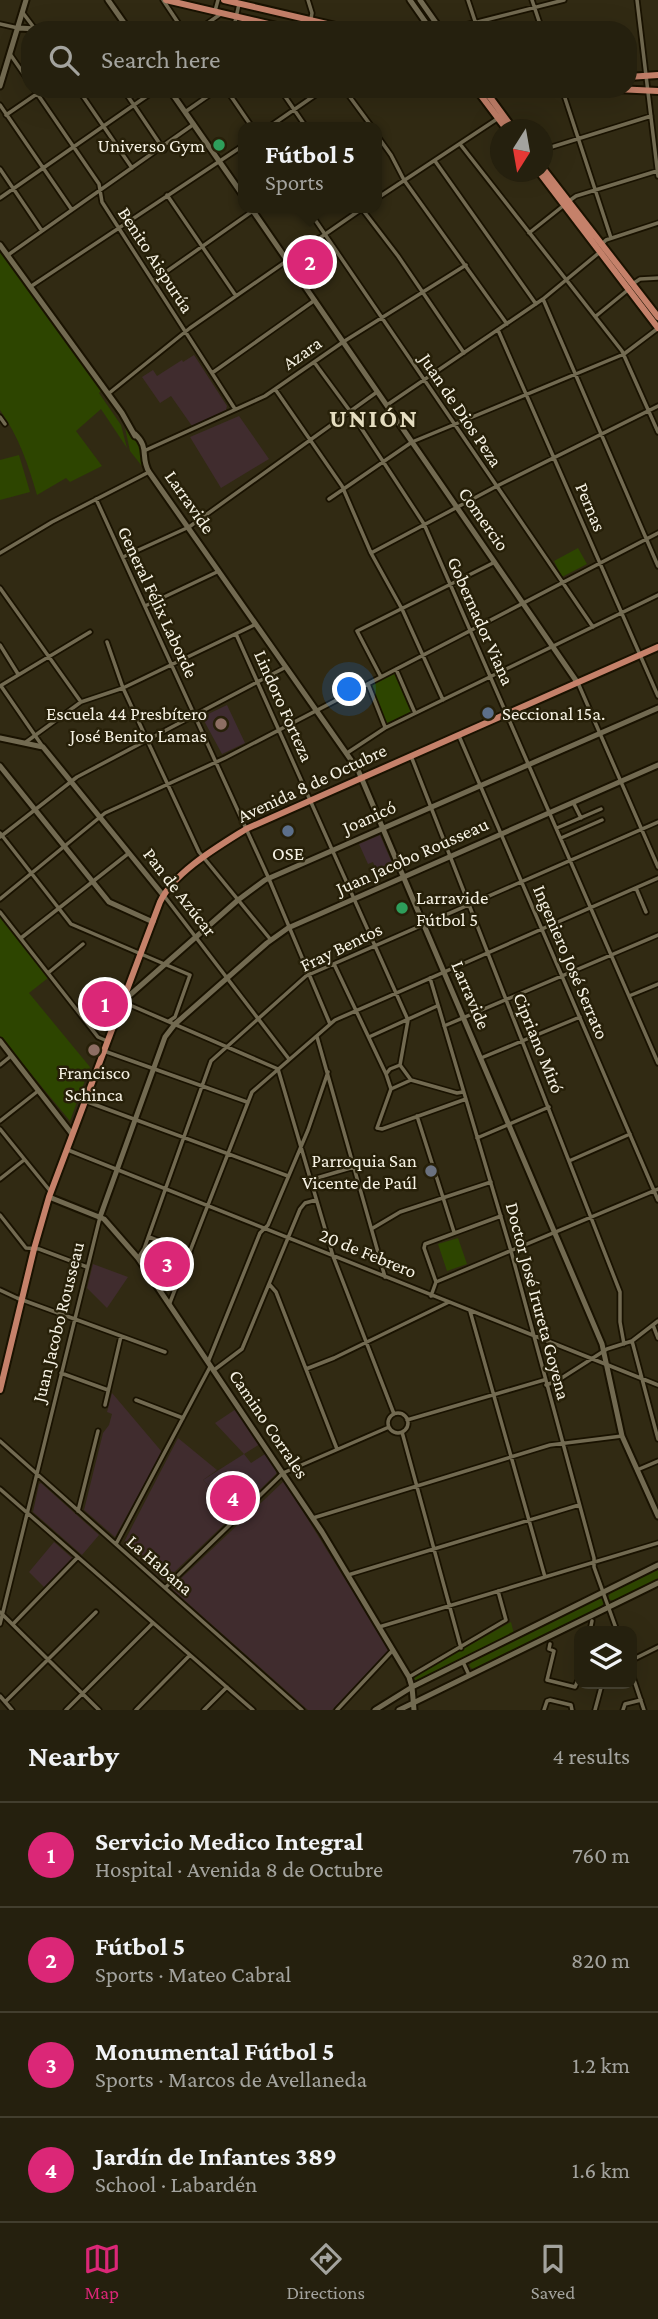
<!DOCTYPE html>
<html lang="en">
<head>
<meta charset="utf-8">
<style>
	:root { --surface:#25200e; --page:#312d1c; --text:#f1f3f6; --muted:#a3a39e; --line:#423e2e; --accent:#db2777 }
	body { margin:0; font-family:"Crimson Pro",serif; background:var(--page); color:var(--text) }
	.controls { position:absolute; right:21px; bottom:21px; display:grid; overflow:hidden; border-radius:14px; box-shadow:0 7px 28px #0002 }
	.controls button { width:63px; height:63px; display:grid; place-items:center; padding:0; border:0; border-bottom:2px solid var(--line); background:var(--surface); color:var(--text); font:35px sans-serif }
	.compass { position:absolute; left:490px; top:119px; width:63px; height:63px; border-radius:50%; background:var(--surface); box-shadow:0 7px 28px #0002; rotate:191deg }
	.you { position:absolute; left:350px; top:690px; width:24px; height:24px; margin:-18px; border:5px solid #fff; border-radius:50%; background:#1a73e8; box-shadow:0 0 0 10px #1a73e833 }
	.badge { display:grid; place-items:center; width:46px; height:46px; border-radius:50%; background:var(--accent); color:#fff; font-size:23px; font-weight:700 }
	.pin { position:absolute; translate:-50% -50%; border:4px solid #fff; box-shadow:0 2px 7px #0006 }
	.popup { position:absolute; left:238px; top:122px; width:144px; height:91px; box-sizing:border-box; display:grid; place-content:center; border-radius:14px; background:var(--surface); filter:drop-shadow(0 2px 5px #0005); font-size:23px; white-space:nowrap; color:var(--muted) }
	.popup b { font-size:26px; color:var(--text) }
	.popup::after { content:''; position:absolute; left:50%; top:100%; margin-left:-14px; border:14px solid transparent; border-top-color:var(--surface) }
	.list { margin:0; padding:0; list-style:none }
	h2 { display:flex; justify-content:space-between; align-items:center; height:91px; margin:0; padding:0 28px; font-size:30px }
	h2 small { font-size:23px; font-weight:400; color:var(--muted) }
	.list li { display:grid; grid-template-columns:46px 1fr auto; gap:21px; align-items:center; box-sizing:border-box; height:105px; padding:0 28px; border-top:2px solid var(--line) }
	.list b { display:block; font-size:26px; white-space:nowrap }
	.list p { margin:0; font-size:23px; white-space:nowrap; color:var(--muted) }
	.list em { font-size:23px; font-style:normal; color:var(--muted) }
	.icon { flex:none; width:38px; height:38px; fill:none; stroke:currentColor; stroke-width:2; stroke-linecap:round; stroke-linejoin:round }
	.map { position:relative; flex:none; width:658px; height:1710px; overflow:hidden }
	.search { position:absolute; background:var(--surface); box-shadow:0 7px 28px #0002; left:21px; right:21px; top:21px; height:77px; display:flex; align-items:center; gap:18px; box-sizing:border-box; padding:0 24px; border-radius:28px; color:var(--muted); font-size:26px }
	.sheet { height:511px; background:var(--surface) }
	nav { display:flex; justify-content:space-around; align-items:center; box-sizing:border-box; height:98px; border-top:2px solid var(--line); background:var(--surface); font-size:19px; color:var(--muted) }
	nav a { display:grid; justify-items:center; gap:4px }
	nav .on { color:var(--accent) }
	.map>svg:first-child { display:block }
</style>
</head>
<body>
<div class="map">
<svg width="658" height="1710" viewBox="0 0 658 1710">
	<rect width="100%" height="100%" fill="#312a13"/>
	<path fill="#402c2e" d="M194,355L227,406L226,410L192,426L171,396L160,403L142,377L153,370L157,376L182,360L183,362Z
		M239,416L269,459L221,488L190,437Z
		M93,1264L128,1277L107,1308L87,1288Z
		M112,1393L162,1452L115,1537L84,1510L103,1433L109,1425L112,1414L107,1412Z
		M236,1409L260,1444L244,1454L215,1423Z
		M178,1438L217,1470L203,1480L236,1513L166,1580H163L123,1544Z
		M284,1481L389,1650L332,1710H308L173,1590L172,1587Z
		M41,1483L99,1535L82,1555L33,1512L39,1484Z
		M54,1542L72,1558L45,1588L29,1572Z"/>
	<path fill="#3f2c31" d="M227,705L245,743L222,754L202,717Z
		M380,835L393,865L377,872L373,862L368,864L359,844Z
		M244,1454L251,1463L265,1454L277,1471L276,1474L236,1513L203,1480Z"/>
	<path fill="#2d4500" d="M0,248L122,417L141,449L145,470L130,451L124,423L101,391L99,393L121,425L127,448L101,409L76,431L102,466L70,482L66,478L37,495C28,464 19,437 0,410Z
		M19,455L30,492L0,500V460Z
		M578,548L587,564L562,577L554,561Z
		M396,673L412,712L386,725L370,685Z
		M0,917L48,978L29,993L90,1067L70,1121L0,1036Z
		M458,1238L467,1264L447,1271L438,1244Z
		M658,1569V1580L614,1601L608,1599L610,1593Z
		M598,1599H602L604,1603L599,1609L481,1667L474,1670L469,1666L472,1661Z
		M511,1622L514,1634L419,1681L414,1680L416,1675Z"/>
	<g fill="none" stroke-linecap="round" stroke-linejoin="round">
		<g stroke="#191200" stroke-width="7">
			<path id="street" d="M163,0L183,30
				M308,0L312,13L309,30
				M468,0L478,30
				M532,0L542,30
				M637,0L658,176
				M239,4L235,22L240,30
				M215,11L218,0
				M23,13L35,29
				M0,24L18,28
				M198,30L222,13
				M446,30L564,0
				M10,54L30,83
				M34,89L99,184L102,202L235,409
				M78,89L132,168
				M123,89L164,150
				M226,89L252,127
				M280,89L306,127
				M344,89L372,127
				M562,89L611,238
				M0,105L72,210
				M185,112L218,89
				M6,115L44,89
				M269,127L324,89
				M376,134L391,155L404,180L507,324
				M460,144L622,351L658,432
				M542,150L651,116
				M435,161L536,304
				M0,169L42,231
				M167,195L236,296
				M0,198L157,89
				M376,199L497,119
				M569,201L576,196L657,171
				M307,208L593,627
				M362,209L398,256L464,353
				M529,233L563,206
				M602,244L606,240L658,223
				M8,255L194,124
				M153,281L257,208
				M634,283L640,279L658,278
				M30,287L244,145
				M543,299L658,566
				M596,316L629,289
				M498,330L658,696
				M314,362L350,411L424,524L658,1063
				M212,373L315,300
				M275,389L342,486L371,553L402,609L443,700
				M108,394L190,328L363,208
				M387,405L543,299L600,252
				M0,417L5,424
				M146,450L265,396L343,342L466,265
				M96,499L269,879L330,1024
				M329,499L412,442L624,354L657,329
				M0,553L52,522L149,472
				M371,553L497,486L658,406
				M123,557L189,527L377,392
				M0,588L81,702
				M145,606L219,571
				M236,634L408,1020L400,1065L411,1080L457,1093L463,1092
				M107,642L123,688L199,852L271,940
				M0,645L18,674
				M396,669L415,713
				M381,677L357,631L495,562
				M578,683L658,867
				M368,684L385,727
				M0,686L90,632
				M1,686L43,747
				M459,736L658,1200
				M26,742L81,702L123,688L256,624
				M347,753L385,728L658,595
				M411,756L620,1292V1322L624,1344
				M573,802L581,818
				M557,828L601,809
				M0,833L71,924L190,975L175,1017L169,1021
				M0,837L77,777L286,667
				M561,838L602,820
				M636,888L646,912
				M165,897L289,1059
				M0,899L105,813L225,758L658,533
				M0,912L98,1037L107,1041
				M21,938L129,853
				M334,964L386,1074L391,1089L377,1128L382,1129L466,1099
				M48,973L83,944
				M430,978L511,1251L594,1558V1567L617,1631
				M629,996L658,984
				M123,1002L278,1069
				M444,1026L658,935
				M317,1037L385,1277
				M369,1037L437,1006
				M104,1051L247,1102
				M481,1058L580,1017
				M0,1065L11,1056
				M278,1069L333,1256L394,1414
				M386,1074L390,1069L400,1065
				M391,1089L411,1080
				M85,1101L288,1176
				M417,1116L454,1232
				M0,1121L38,1091
				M0,1129L51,1192
				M477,1138L549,1107
				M68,1150L658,1385
				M569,1161L630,1134
				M0,1179L24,1160
				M310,1180L354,1167
				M0,1215L26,1248L39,1249L87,1267
				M373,1228L400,1212L491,1182
				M149,1237L190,1253
				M138,1258L144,1249L211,1061L306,976L658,822
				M436,1282L424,1248L425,1244L501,1216
				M269,1284L276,1292L337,1449
				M0,1290L17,1298L165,1352
				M431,1296L436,1282L658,1189
				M169,1305L252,1092L335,1020L658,878
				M470,1311L545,1577
				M653,1325L658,1338
				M632,1341L658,1439
				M208,1362L260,1233L268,1225L308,1130L328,1072
				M306,1369L334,1358L447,1303
				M214,1370L242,1349L300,1209L305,1203L316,1200
				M61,1373L108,1390
				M546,1385L557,1381L607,1349L632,1341L658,1321
				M136,1400L183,1418
				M105,1405L121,1336
				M388 1423a10 10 0 1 1 20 0a10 10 0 1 1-20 0Z
				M407,1420L544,1380
				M402,1432L461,1648
				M0,1441L302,1710
				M637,1470L658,1461
				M0,1489L253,1710
				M78,1511L98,1431
				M313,1518L550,1445L622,1436
				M116,1544L210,1367
				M348,1575L579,1505
				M165,1588L283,1473L389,1427
				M0,1612L99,1710
				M14,1623L78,1557
				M0,1624L100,1217
				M379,1627L658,1543
				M590,1631L592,1621
				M550,1644L549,1649L554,1651L547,1680L575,1687L579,1678
				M632,1660L658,1647
				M463,1662L469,1675
				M632,1674L644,1710
				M409,1677L506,1620L498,1591
				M0,1696L12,1710
				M5,1702L96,1612
				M66,1710L153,1623
				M136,1710L190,1655
				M204,1710L227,1687
				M337,1710L393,1650
				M544,1710L547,1701L550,1700L571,1705L572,1710
				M595,1710L602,1684
				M623,1710L625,1704L641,1700"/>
		</g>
		<g stroke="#191200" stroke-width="9">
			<path id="secondary" d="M108,0L129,30
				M410,0L431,30
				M420,0L441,30
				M18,28L56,30
				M0,86L26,0
				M169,89L244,197
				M251,208L577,682
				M0,245L122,413L135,436
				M135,434C150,448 140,457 149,472L358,770L602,1344L622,1436L658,1516
				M0,738L43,747L163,895
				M0,766L109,902L153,922
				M122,1002L238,900L265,880L658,708
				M0,1041L72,1134
				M49,1197L104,1219L138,1258L322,1532L409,1677L412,1687L414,1710
				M100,1217L165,1037L175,1024L267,943L288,928L658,765
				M375,1710L412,1687L658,1565
				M399,1710L658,1583"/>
		</g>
		<g stroke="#191200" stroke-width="10">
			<path id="primary" d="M166,0L294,30
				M224,0L353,30
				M628,77L658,75
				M476,89L507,130
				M484,89L514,130
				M616,89L658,91
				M542,167L658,317
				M539,172L658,328
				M0,1390L34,1249L49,1197L160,902C174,872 219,846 246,829L658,647"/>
		</g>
		<use href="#street" stroke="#726a51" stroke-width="3.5"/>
		<use href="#secondary" stroke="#726a51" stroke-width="5"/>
		<use href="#primary" stroke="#c5816a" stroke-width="6"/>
	</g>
	<g fill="#2e9e5b" stroke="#272009" stroke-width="2.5">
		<circle cx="219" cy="145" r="7"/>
		<circle cx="402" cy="908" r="7"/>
	</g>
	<g fill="#5c6f8a" stroke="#272009" stroke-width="2.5">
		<circle cx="488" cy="713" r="7"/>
		<circle cx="288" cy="831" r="7"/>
	</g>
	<g fill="#8d6e63" stroke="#272009" stroke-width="2.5">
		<circle cx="221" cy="724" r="7"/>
		<circle cx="94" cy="1050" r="7"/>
	</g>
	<circle fill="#6b7280" stroke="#272009" stroke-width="2.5" cx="431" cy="1171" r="7"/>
	<g text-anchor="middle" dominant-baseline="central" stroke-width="5" stroke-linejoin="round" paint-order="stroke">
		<g font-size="19" fill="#f6f2e4" stroke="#272009" text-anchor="end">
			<text x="205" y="145">Universo Gym</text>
			<text x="207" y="713">Escuela 44 Presbítero<tspan x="207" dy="22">José Benito Lamas</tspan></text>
			<text x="502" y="713" text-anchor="start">Seccional 15a.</text>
			<text x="288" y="853" text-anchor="middle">OSE</text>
			<text x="416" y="897" text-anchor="start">Larravide<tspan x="416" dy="22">Fútbol 5</tspan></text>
			<text x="94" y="1072" text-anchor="middle">Francisco<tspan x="94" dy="22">Schinca</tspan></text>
			<text x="417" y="1160">Parroquia San<tspan x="417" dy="22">Vicente de Paúl</tspan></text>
		</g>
		<g font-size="19" fill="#f6f2e4" stroke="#272009">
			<text transform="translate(156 260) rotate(57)">Benito Aispurúa</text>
			<text transform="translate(302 353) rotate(-35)">Azara</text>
			<text transform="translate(461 410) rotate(56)">Juan de Dios Peza</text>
			<text transform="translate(190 502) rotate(55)">Larravide</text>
			<text transform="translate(591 507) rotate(67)">Pernas</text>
			<text transform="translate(484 519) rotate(55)">Comercio</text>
			<text transform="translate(158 602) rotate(65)">General Félix Laborde</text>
			<text transform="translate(481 621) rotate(66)">Gobernador Viana</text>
			<text transform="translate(284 706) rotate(66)">Lindoro Forteza</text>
			<text transform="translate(312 783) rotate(-25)">Avenida 8 de Octubre</text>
			<text transform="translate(369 817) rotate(-24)">Joanicó</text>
			<text transform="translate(412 856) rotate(-24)">Juan Jacobo Rousseau</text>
			<text transform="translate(180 892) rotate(52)">Pan de Azúcar</text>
			<text transform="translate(341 947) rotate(-26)">Fray Bentos</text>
			<text transform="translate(571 962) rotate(67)">Ingeniero José Serrato</text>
			<text transform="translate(471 995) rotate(67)">Larravide</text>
			<text transform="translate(539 1043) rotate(68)">Cipriano Miró</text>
			<text transform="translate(368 1253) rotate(22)">20 de Febrero</text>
			<text transform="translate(538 1301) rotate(75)">Doctor José Irureta Goyena</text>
			<text transform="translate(58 1322) rotate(-76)">Juan Jacobo Rousseau</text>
			<text transform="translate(269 1424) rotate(56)">Camino Corrales</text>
			<text transform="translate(160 1565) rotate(41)">La Habana</text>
		</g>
		<g font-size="26" font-weight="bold" letter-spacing="2" fill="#e5ddc0" stroke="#272009">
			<text x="374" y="418">UNIÓN</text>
		</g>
	</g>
</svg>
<div class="controls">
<button><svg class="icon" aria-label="layers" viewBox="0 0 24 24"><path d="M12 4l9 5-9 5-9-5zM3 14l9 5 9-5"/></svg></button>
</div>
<svg class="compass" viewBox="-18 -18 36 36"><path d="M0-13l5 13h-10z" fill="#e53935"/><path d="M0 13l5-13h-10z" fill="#a3a39e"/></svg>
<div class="you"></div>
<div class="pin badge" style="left:105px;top:1004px">1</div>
<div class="pin badge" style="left:310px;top:262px">2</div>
<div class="popup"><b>Fútbol 5</b>Sports</div>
<div class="pin badge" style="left:167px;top:1264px">3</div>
<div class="pin badge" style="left:233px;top:1498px">4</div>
<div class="search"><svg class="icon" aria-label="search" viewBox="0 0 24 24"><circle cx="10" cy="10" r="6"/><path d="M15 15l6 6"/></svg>Search here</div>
</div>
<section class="sheet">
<h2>Nearby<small>4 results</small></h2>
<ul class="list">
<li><span class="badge">1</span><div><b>Servicio Medico Integral</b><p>Hospital · Avenida 8 de Octubre</p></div><em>760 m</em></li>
<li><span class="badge">2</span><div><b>Fútbol 5</b><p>Sports · Mateo Cabral</p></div><em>820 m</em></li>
<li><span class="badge">3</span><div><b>Monumental Fútbol 5</b><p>Sports · Marcos de Avellaneda</p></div><em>1.2 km</em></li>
<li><span class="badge">4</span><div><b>Jardín de Infantes 389</b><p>School · Labardén</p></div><em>1.6 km</em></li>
</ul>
</section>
<nav>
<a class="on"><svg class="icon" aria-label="map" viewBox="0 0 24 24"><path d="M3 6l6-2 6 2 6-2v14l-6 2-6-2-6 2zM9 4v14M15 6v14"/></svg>Map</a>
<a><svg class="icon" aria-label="directions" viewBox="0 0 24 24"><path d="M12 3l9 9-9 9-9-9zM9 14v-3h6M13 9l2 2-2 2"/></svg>Directions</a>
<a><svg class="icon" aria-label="saved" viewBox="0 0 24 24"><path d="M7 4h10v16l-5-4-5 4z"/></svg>Saved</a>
</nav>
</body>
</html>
